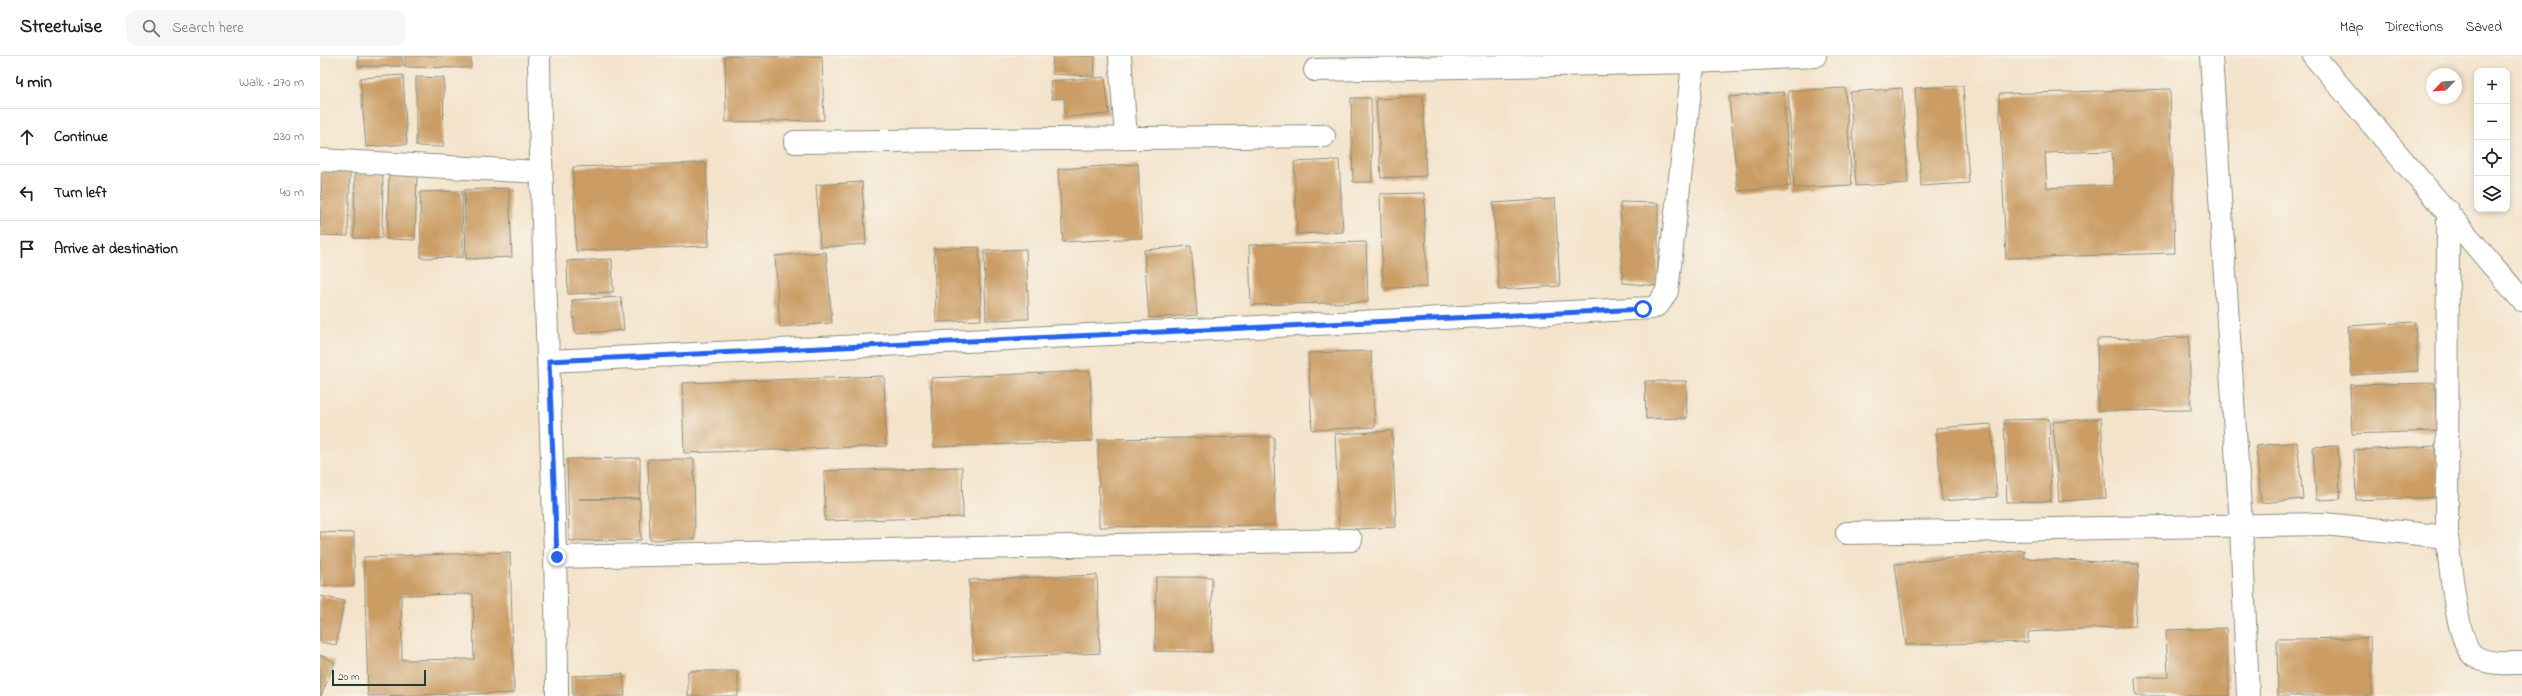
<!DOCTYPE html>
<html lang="en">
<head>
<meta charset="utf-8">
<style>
	:root { --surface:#fff; --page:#f6f6f6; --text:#202124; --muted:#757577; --line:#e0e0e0 }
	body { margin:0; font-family:"Indie Flower",sans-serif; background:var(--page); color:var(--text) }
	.controls { position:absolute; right:12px; top:12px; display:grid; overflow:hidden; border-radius:8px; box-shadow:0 2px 6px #0003 }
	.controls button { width:36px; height:36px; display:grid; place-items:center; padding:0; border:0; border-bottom:1px solid var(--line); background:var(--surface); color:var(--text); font:20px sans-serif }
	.compass { position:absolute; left:2106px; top:12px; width:36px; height:36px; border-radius:50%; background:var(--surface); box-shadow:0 2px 6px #0003; rotate:245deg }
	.scale { position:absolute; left:12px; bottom:10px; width:94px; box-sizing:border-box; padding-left:4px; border:2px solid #1f3d34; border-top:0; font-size:11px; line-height:14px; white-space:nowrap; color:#1f3d34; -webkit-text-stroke:3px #f7f3e8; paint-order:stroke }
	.stop { position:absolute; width:12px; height:12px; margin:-9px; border:3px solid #2563eb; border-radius:50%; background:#fff }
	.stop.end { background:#2563eb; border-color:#fff; box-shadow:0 1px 4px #0008 }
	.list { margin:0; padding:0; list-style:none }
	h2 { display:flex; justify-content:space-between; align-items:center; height:52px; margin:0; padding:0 16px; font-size:17px }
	h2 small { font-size:13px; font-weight:400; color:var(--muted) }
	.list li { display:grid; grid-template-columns:26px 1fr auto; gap:12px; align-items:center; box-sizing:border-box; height:56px; padding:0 16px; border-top:1px solid var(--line) }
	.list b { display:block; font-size:15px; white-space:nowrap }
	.list em { font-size:13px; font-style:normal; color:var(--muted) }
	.icon { flex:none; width:22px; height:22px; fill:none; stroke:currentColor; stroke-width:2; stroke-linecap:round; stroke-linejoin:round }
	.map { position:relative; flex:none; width:2202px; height:640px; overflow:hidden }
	header { display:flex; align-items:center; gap:24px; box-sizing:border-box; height:56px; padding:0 20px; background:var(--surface); border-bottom:1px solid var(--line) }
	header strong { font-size:19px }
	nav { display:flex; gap:22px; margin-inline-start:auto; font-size:14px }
	.search { width:280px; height:36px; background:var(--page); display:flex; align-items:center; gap:10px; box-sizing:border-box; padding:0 14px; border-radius:12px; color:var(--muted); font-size:15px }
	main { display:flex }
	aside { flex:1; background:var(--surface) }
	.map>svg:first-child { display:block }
</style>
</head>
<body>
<header>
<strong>Streetwise</strong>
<div class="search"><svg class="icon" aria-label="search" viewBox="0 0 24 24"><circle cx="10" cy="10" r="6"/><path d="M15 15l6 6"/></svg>Search here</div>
<nav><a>Map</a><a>Directions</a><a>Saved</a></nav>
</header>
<main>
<aside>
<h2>4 min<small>Walk · 270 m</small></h2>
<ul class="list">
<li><svg class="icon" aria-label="ahead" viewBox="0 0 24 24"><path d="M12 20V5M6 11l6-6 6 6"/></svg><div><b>Continue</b></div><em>230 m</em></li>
<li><svg class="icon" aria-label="left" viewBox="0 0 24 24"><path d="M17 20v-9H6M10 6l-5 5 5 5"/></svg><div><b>Turn left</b></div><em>40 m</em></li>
<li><svg class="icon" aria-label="arrive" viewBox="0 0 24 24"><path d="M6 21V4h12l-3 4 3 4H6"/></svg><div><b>Arrive at destination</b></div></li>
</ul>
</aside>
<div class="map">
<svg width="2202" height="640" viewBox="0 0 2202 640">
	<rect width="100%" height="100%" fill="#f7f3e8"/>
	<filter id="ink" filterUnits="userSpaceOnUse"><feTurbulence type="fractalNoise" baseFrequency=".025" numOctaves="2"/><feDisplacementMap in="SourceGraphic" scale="8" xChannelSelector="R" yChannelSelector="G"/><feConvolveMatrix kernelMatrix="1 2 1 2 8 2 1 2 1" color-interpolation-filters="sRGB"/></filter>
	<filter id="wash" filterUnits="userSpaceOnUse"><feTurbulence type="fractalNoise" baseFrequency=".012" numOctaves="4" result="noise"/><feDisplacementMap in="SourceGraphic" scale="16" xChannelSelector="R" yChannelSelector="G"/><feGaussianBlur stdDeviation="0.9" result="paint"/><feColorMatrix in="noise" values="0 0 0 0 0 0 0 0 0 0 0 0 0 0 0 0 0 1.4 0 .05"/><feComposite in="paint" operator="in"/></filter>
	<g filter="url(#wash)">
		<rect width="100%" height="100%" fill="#f4e3cb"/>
		<g id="blocks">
			<path fill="#cb9c63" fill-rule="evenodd" d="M38,0H82L83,10H38Z
				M85,0H151V12L85,11Z
				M405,0H502L504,64L406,66Z
				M733,0H775L774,20L732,18Z
				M83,19L87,88L46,91L40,22Z
				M96,21L124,22L123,91L96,90Z
				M785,21L789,58L745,61L744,42L732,43L730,25Z
				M1643,30L1649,127L1601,130L1595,32Z
				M1525,32L1532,129L1474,132L1468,35Z
				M1582,32L1588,127L1536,130L1530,36Z
				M1850,33L1855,197L1686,202L1679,38ZM1792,95L1794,129L1727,132L1725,97Z
				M1463,36L1471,130L1418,135L1409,41Z
				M1103,41L1106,120L1061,122L1056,43Z
				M1031,42H1051L1052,126H1033Z
				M1019,104L1023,176L977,178L974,106Z
				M386,107L389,190L256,195L253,111Z
				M818,108L822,182L743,186L738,113Z
				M2,115L30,116L28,180L0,179Z
				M35,117L63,118L62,182H34Z
				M69,119L97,120L95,184L67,183Z
				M542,126L546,188L500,191L496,129Z
				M189,132L192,201L146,203L144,134Z
				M142,135L143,201L101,202L100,136Z
				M1104,137L1107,231L1063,232L1060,138Z
				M1235,143L1240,230L1179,234L1173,147Z
				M1300,146L1338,147V230L1303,227Z
				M1046,186L1048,246L931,249L929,189Z
				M871,190L877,259L829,262L824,194Z
				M659,191L661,264L616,266L614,193Z
				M706,193L709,263L666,264L664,195Z
				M506,196L512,267L460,271L455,200Z
				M292,203L293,236L248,238L247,205Z
				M301,241L304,274L255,278L252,244Z
				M2095,266L2098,315L2032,319L2028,270Z
				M1869,281L1871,354L1778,355L1777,283Z
				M1051,295L1055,371L992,374L988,297Z
				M770,315L773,385L614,391L611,322Z
				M564,320L566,390L364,397L362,327Z
				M1325,325H1366L1367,362L1326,363Z
				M2115,327L2117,375L2032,378L2030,329Z
				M1781,362L1786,442L1739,445L1733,366Z
				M1729,363L1731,445L1687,446L1684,364Z
				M1671,368L1677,441L1622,445L1616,372Z
				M1072,375L1076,471L1019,474L1015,378Z
				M954,381L955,469L779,471L778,383Z
				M1977,386L1983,443L1941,447L1936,390Z
				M2018,390L2020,443L1996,444L1993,391Z
				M2117,390L2119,441L2036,444L2034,394Z
				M320,402V442L259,443H320L321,484L249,485L247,403Z
				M328,403H374L375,483L330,484Z
				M642,411L643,461L505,465L504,415Z
				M0,476L34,477V530H0Z
				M1704,494V502L1819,508L1815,570L1708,576V586L1586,589L1575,508Z
				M190,496L194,637L48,640L44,501ZM153,538L154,603L82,604L81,539Z
				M777,519L780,597L653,603L649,524Z
				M836,521H892L891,596L835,595Z
				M0,540L24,545L16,589L0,586Z
				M1906,572L1909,640H1816L1815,622L1848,621L1846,574Z
				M2050,582L2052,640H1958L1957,583Z
				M0,599L15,606L1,640H0Z
				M368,615H418V640H368Z
				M303,618L305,640H253L252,620Z"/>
		</g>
	</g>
	<g filter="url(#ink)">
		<use href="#blocks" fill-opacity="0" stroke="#8a9080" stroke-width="1"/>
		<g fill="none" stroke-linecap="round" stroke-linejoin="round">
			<g stroke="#8a9080" stroke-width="24">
				<path id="minor" d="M219,0C221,213 237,426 237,640
					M800,0L806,82
					M1891,0L1921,469L1928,640
					M995,14L1374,6L1495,0
					M475,86L1004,80
					M0,104L220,116
					M229,305L1332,252L1339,248L1347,235L1374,0
					M1527,477L2005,468L2127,481C2130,504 2136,587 2154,600C2168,609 2186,607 2202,607
					M2127,481L2128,155
					M237,501L1031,484"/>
			</g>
			<g stroke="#8a9080" stroke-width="24">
				<path id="tertiary" d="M1994,0L2202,244"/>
			</g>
			<use href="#minor" stroke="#fff" stroke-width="22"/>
			<use href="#tertiary" stroke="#fff" stroke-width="22"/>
		</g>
	</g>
	<g fill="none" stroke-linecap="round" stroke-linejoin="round" filter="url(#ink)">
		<path stroke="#2563eb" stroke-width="5" d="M237,501L229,305L1323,253"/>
	</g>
</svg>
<div class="controls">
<button>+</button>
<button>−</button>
<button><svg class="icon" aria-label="locate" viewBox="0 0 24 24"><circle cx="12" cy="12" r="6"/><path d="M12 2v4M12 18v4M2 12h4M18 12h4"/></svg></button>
<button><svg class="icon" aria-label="layers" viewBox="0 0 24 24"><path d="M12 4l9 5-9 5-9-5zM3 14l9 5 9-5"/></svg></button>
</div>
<svg class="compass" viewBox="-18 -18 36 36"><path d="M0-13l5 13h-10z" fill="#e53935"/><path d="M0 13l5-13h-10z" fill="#757577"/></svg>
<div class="scale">20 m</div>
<div class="stop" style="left:1323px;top:253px"></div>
<div class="stop end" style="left:237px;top:501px"></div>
</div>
</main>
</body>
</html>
